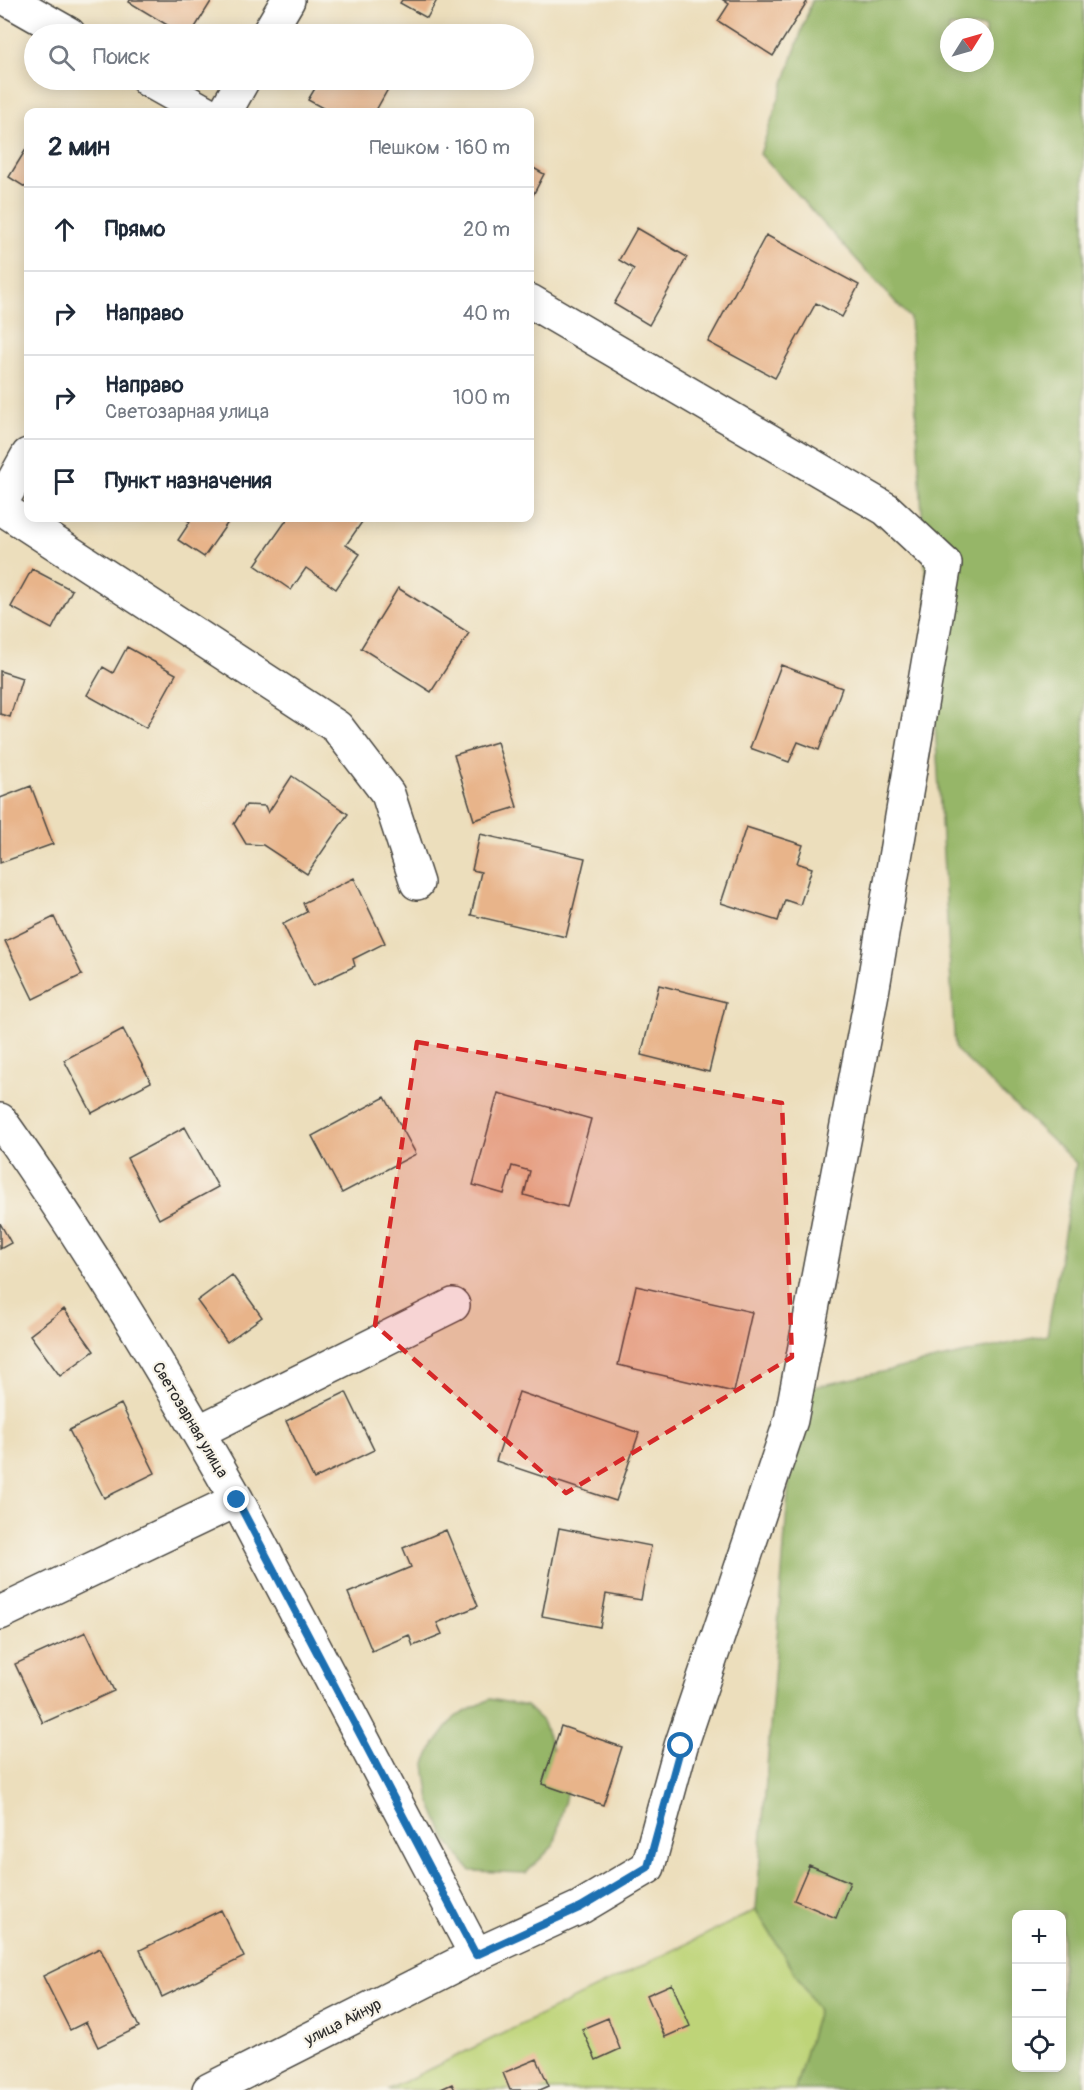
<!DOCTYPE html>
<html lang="ru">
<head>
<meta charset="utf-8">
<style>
	:root { --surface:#fff; --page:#f6f6f7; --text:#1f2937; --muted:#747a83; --line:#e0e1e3 }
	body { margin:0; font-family:Pangolin,sans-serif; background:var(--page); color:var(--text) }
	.controls { position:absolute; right:18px; bottom:18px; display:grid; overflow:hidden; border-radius:12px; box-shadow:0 3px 15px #0003 }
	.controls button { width:54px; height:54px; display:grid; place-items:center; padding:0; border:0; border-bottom:2px solid var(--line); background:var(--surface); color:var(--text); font:30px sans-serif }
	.compass { position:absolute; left:940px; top:18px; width:54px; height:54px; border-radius:50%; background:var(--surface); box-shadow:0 3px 15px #0003; rotate:53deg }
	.stop { position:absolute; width:18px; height:18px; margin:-14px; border:4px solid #1f6fb2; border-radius:50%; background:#fff }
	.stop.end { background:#1f6fb2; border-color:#fff; box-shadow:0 2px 6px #0008 }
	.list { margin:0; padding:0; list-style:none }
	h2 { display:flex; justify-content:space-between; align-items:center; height:78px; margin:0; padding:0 24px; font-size:26px }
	h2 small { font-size:20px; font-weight:400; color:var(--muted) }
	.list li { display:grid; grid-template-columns:39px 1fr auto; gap:18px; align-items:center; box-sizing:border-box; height:84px; padding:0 24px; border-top:2px solid var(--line) }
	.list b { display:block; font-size:22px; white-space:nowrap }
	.list p { margin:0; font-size:20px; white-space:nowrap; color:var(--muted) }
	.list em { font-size:20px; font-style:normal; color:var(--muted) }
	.icon { flex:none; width:33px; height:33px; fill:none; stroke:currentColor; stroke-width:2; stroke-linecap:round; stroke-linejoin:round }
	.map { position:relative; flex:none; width:1084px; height:2090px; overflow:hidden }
	.search { position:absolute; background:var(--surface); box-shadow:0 3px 15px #0003; left:24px; top:24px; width:510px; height:66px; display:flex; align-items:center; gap:15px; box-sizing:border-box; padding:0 21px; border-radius:33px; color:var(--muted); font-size:22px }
	.panel { position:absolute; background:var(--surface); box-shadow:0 3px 15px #0003; left:24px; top:108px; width:510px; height:414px; border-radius:12px }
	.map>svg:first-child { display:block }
</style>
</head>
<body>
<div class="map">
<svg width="1084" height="2090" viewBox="0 0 1084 2090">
	<rect width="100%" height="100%" fill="#f7f3e8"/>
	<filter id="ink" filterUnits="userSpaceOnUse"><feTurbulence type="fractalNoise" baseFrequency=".0167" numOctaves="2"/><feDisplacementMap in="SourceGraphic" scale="12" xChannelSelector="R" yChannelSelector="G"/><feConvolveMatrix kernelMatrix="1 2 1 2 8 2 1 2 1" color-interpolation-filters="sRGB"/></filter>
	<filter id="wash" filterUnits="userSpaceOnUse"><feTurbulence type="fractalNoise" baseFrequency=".008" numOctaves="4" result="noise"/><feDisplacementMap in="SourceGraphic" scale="24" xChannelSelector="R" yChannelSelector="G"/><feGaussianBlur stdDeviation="1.35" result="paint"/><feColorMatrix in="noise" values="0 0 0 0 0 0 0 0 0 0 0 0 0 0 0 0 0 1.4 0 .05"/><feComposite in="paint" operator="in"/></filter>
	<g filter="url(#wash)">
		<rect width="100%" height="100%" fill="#ecdebc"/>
		<path fill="#bed478" stroke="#748052" stroke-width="1.5" d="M756,1910L818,2010L795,2090H387Z"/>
		<path fill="#96b668" stroke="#60704a" stroke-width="1.5" fill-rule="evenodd" d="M812,0H1084V2090H795L818,2010L756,1910L796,1391L1047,1335L1076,1163L955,1049L910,318L760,154ZM949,27H985V63H949ZM1016,1914H1062V2068H1016Z
			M490,1699L526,1706L542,1721L568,1787L554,1845L526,1873L471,1871L447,1841L430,1802L425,1764L432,1748L455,1717Z"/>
		<g id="blocks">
			<path fill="#e8b48a" d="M130,0H212L191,34H182L129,2Z
				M402,0H437L427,18L400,3Z
				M723,0H808L773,56L718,21L729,4Z
				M320,80H393L375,112H330L308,100Z
				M28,146V189L9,177Z
				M530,166L544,174L530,201Z
				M637,228L687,257L649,325L614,304L634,269L619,260Z
				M766,235L859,285L842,317L816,303L775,378L708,342Z
				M184,518H231L204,557L178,540L190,522Z
				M288,518H355L362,522L346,545L360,554L336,589L306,568L291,590L255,565Z
				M32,569L72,590L52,629L11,607Z
				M398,588L469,633L431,692L361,648Z
				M127,647L176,674L146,728L87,695L103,667L113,673Z
				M781,665L842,688L819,750L798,742L789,762L750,748Z
				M0,671L22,678L10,717L0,714Z
				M497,742L517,807L474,820L454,755Z
				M292,776L348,814L307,874L263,845L246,844L234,824L246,805L265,806L268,813Z
				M31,786L53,844L0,863V798Z
				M746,827L803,845L797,863L812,868L800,905L785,900L778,921L721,903Z
				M480,834L585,858L566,937L471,915L481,872L472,870Z
				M354,878L385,943L353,959L355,966L313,986L283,924L307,912L303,903Z
				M54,917L82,975L33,999L5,941Z
				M659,985L726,1002L709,1072L641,1055Z
				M123,1029L151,1082L92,1113L64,1060Z
				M498,1093L591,1119L567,1207L524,1195L530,1171L512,1166L504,1194L473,1185Z
				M385,1097L416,1154L342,1193L312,1136Z
				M185,1127L218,1187L159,1219L127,1158Z
				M0,1223L11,1243L0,1249Z
				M232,1275L262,1317L227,1342L197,1301Z
				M636,1286L752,1312L734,1392L618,1365Z
				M64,1309L94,1351L60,1376L30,1335Z
				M346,1392L374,1450L314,1479L286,1421Z
				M519,1392L639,1433L616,1501L496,1461Z
				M121,1404L155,1473L104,1498L69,1430Z
				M559,1528L651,1546L641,1600L606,1594L600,1627L542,1616Z
				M446,1530L478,1606L437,1623L442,1634L413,1646L409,1635L372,1651L348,1593L411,1567L403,1548Z
				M86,1632L114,1691L43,1723L15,1664Z
				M561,1726L622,1747L603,1805L542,1784Z
				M809,1865L850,1882L836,1918L794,1900Z
				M221,1910L244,1957L162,1997L140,1950Z
				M100,1948L139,2027L98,2047L86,2022L70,2030L43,1976Z
				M672,1984L690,2026L665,2037L647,1995Z
				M608,2018L620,2049L596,2060L582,2029Z
				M537,2059L549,2086L540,2090H510L503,2073Z
				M452,2084L455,2090H439Z"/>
		</g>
	</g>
	<g filter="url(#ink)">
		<use href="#blocks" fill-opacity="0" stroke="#484641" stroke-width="1.5"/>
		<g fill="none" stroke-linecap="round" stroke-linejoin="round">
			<g stroke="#484641" stroke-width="36">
				<path id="minor" d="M9,0L69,34
					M268,34L288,0
					M148,80L205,112
					M225,112L243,80
					M0,505L28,455
					M0,507L337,727L388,794L417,883
					M0,1120C86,1241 163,1370 237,1500L476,1955
					M198,1432L453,1305
					M0,1613L237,1500
					M209,2090L476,1955L581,1907L648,1867L681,1746L791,1420L872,993L945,564L886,509L530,301"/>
			</g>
			<use href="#minor" stroke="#fff" stroke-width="33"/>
		</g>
	</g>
	<g fill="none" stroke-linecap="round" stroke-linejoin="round" filter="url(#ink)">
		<path stroke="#1f6fb2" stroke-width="8" d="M237,1500L476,1955L581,1907L648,1867L681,1746"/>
	</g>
	<path fill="#d62828" fill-opacity="0.2" stroke="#d62828" stroke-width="4.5" stroke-dasharray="12 8" stroke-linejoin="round" d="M417,1042L782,1103L792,1357L566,1493L375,1325Z"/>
	<g text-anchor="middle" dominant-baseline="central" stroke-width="4.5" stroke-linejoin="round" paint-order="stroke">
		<g font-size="16" fill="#2b2b2b" stroke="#f7f3e8">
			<text transform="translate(190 1420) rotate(59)">Светозарная улица</text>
			<text transform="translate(343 2022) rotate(-27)">улица Айнур</text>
		</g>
	</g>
</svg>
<div class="controls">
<button>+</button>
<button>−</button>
<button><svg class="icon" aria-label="locate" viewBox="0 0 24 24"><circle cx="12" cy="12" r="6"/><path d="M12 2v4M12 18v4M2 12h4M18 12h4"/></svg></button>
</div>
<svg class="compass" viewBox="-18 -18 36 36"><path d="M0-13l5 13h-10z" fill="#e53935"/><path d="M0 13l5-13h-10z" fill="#747a83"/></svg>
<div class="stop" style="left:681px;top:1746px"></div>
<div class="stop end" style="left:237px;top:1500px"></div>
<div class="search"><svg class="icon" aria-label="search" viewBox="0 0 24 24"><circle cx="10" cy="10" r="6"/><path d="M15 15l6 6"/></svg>Поиск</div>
<section class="panel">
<h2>2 мин<small>Пешком · 160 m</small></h2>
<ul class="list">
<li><svg class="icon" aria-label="ahead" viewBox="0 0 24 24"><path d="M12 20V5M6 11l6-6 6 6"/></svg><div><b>Прямо</b></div><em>20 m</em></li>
<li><svg class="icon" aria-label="right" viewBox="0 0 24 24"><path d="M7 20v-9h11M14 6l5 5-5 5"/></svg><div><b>Направо</b></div><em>40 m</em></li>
<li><svg class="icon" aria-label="right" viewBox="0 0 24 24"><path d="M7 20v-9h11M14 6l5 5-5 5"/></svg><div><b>Направо</b><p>Светозарная улица</p></div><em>100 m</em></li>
<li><svg class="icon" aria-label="arrive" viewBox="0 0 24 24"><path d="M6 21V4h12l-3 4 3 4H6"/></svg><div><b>Пункт назначения</b></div></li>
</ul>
</section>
</div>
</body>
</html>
